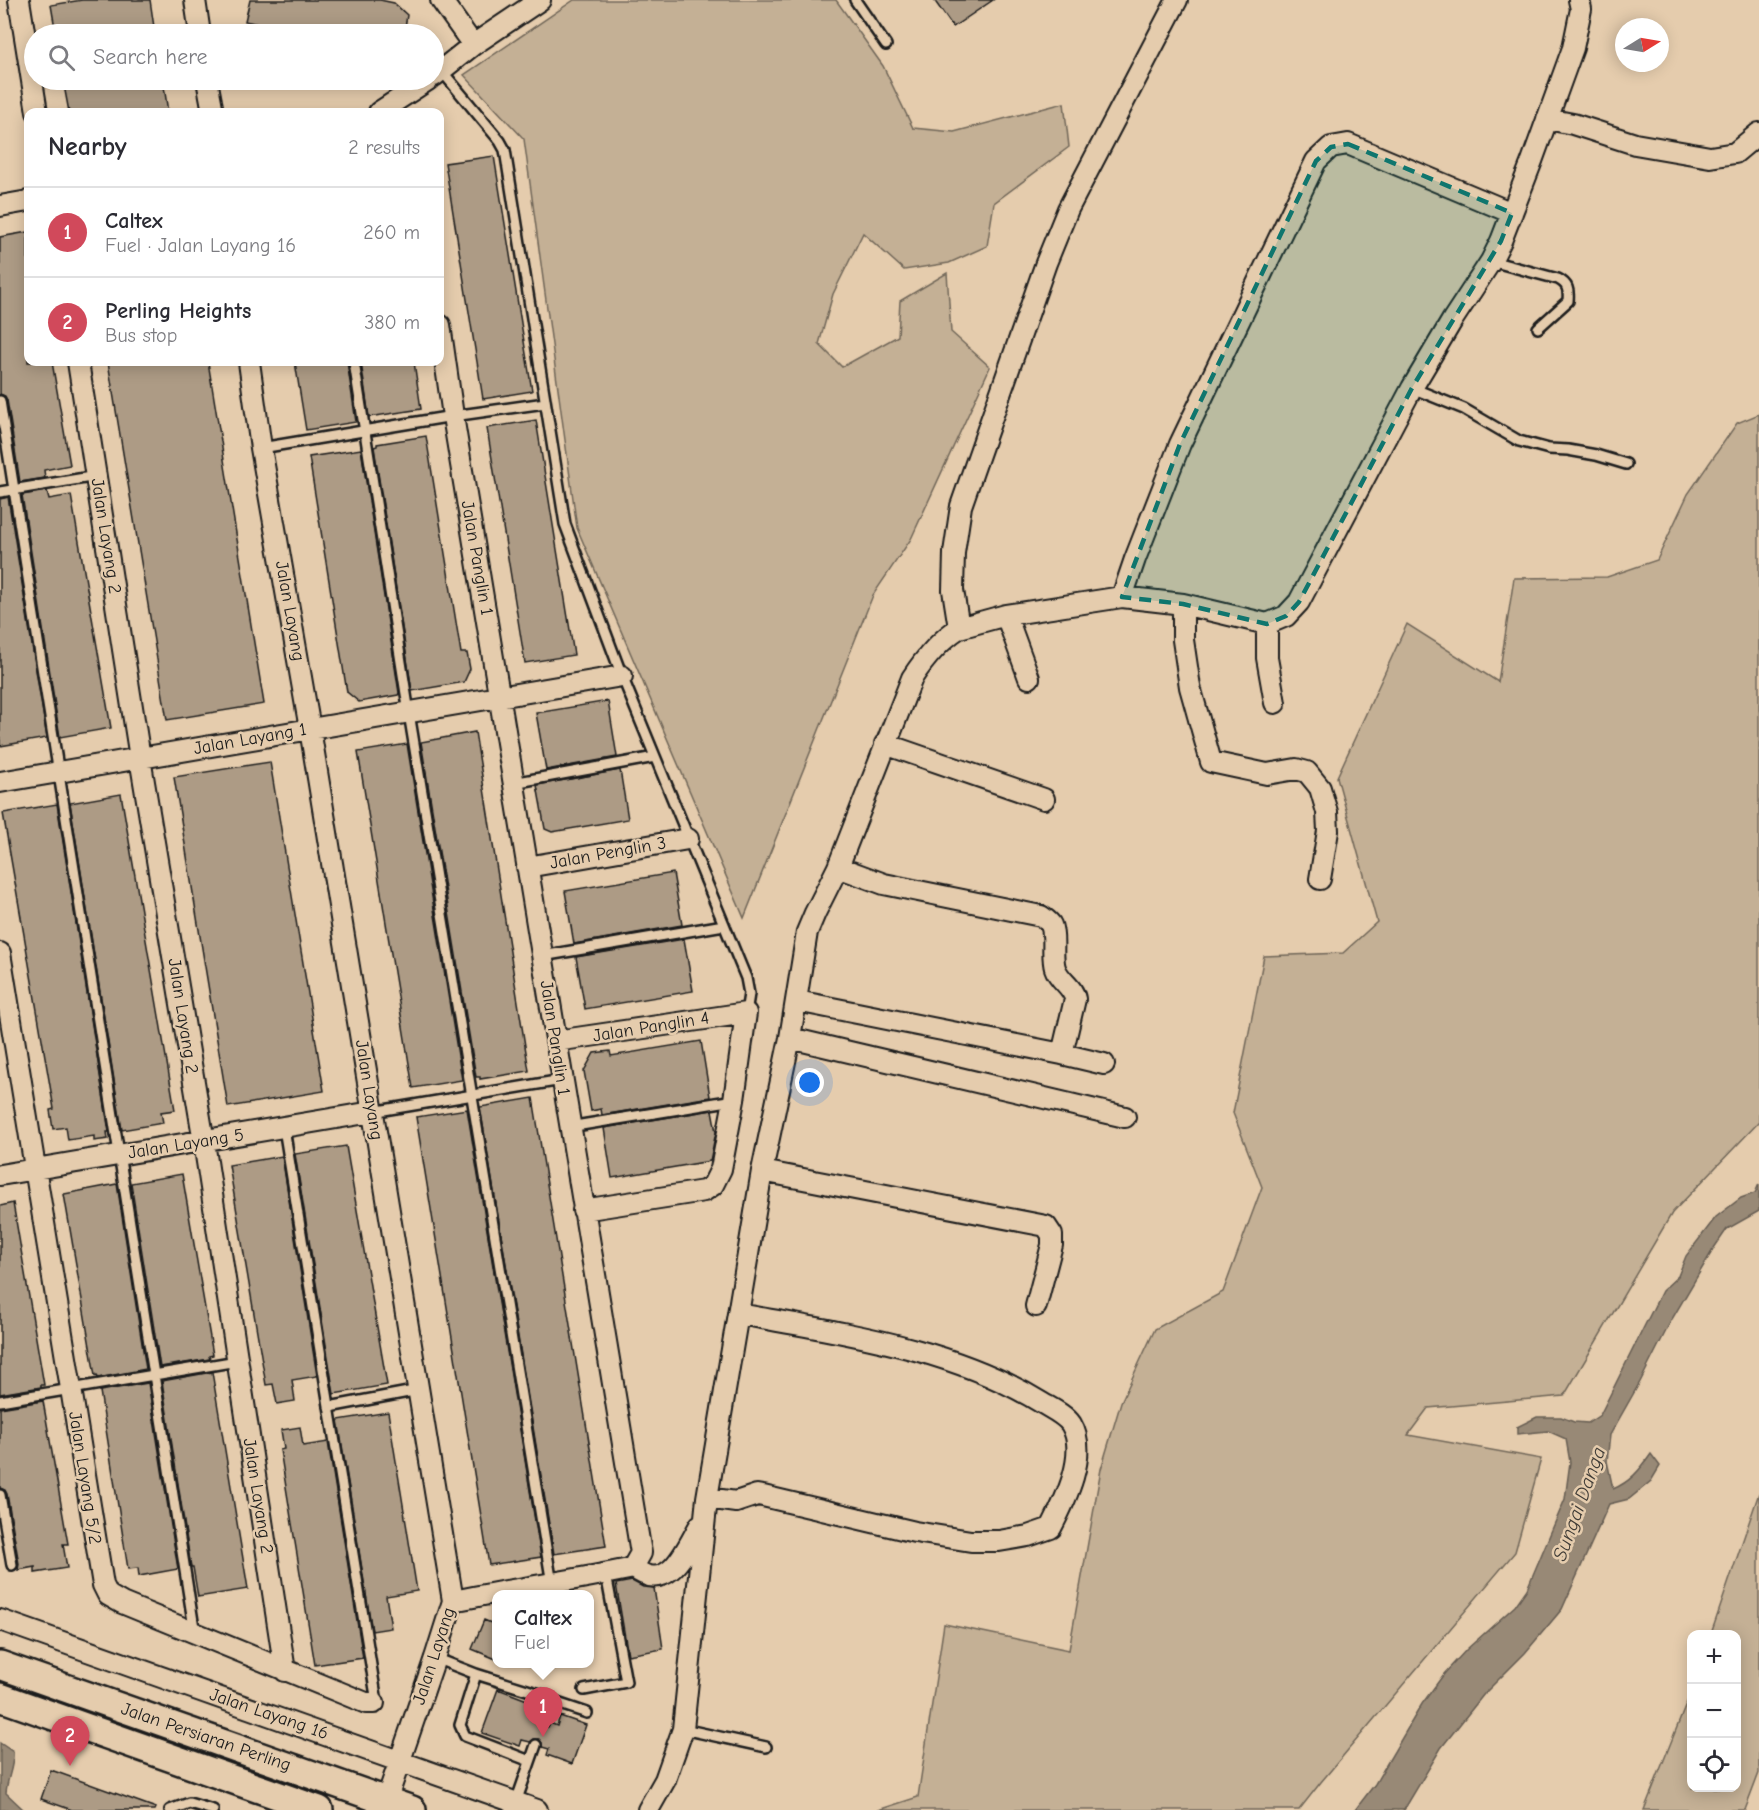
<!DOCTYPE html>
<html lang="en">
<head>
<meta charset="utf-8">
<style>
	:root { --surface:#fff; --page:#f2f2f3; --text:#2b2b33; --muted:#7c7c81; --line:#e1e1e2; --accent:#d1495b }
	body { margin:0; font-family:"Comic Neue",sans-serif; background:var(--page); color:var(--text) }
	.controls { position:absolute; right:18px; bottom:18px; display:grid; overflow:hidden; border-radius:12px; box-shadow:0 3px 15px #0003 }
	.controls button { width:54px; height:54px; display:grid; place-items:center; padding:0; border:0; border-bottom:2px solid var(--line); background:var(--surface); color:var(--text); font:30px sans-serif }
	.compass { position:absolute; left:1615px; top:18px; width:54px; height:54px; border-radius:50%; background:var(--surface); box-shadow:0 3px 15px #0003; rotate:79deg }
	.you { position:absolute; left:810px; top:1083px; width:21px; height:21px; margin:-15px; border:4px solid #fff; border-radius:50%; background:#1a73e8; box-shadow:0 0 0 9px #1a73e833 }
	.badge { display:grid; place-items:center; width:39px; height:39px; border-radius:50%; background:var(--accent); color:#fff; font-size:20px; font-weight:700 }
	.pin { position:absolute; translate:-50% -50px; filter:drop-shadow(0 2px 3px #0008) }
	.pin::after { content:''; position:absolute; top:32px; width:21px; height:18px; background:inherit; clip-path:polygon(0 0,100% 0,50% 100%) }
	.popup { position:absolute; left:492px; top:1590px; width:102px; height:78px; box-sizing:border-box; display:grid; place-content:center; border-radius:12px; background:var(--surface); filter:drop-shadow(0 2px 4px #0005); font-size:20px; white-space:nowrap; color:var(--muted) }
	.popup b { font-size:22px; color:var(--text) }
	.popup::after { content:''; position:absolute; left:50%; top:100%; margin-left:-12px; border:12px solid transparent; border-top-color:var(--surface) }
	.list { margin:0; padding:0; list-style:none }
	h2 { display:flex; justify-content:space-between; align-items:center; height:78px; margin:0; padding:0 24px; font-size:26px }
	h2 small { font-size:20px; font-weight:400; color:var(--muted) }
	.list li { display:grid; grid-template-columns:39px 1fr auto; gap:18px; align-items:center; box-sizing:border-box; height:90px; padding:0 24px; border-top:2px solid var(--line) }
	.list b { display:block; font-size:22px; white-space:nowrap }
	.list p { margin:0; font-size:20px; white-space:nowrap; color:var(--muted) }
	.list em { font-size:20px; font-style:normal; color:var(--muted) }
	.icon { flex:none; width:33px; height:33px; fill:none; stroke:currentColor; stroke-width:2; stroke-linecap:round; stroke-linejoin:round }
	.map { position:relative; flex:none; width:1759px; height:1810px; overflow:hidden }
	.search { position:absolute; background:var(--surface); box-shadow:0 3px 15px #0003; left:24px; top:24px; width:420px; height:66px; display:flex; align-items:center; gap:15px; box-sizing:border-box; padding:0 21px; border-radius:33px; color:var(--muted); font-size:22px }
	.panel { position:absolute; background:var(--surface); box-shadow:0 3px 15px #0003; left:24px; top:108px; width:420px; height:258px; border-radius:12px }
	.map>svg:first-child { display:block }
</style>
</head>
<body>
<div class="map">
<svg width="1759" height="1810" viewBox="0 0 1759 1810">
	<rect width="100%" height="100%" fill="#e5ccad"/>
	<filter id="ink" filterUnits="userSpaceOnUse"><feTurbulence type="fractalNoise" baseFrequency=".0167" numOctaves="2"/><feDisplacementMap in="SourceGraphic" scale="12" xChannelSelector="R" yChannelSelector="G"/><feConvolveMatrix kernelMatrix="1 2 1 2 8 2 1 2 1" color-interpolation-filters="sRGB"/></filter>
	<g filter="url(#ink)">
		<path fill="#c4b095" stroke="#706658" stroke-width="1.5" d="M574,0H836L883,66L913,128L954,132L1064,103L1069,147L994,203L987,246L949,263L904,270L863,233L833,294L819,344L842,367L898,336L900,301L947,273L951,332L990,367L911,539L873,595L744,918L577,528L524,139L464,75Z
			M1759,414V1122L1672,1213L1564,1396L1428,1408L1408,1435L1541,1459L1515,1552L1321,1782L1299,1810H878L918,1797L944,1624L1069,1650L1101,1469L1121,1402L1155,1329L1223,1292L1262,1187L1233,1113L1264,956L1343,953L1377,922L1337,777L1407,624L1498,682L1514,578L1607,577L1657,560L1688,494L1737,423Z
			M1759,1493V1773L1745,1810H1644L1691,1692L1692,1788H1736V1634H1711Z"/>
		<path fill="#988976" stroke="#665d52" stroke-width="1.5" d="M1759,1184V1211L1727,1229L1714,1248L1672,1319L1640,1382L1610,1435L1607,1461L1613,1489C1630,1482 1640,1470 1651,1454L1660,1466L1651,1481L1629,1499L1609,1504L1562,1609L1525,1653L1484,1694L1441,1748L1404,1810H1355L1375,1784L1422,1704L1444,1674L1467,1649L1515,1606L1527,1589L1565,1499L1570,1462L1566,1439L1548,1431L1517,1434V1427L1537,1417H1561L1574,1422L1588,1423L1600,1415L1662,1291L1678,1276L1686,1256L1716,1217L1741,1198L1755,1193Z
			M0,1743L13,1752C14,1768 7,1777 6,1793L24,1810H0Z"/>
		<path fill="#ad9b85" stroke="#1c1c1c" stroke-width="1.5" d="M82,0H150L155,34H56L51,5Z
			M250,0H380L394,3L407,15L404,34H304L245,21Z
			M934,0H993L953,27Z
			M63,80H163L168,112H69Z
			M494,156L532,391L483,399L445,163Z
			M28,232V362H52L70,465L44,470L45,478L20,482L7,400L5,396L0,394V237Z
			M108,362H208L264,704L167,720Z
			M295,362H347L356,422L306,430Z
			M361,362H414L421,409L369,417Z
			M536,420L574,655L525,663L487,428Z
			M426,436L461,653H467L470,669L464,682L412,691L374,447L377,446V444Z
			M361,449L399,693L398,695L359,702L347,692L309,457Z
			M47,491L49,499L71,495L111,728L60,737L22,495Z
			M8,497L47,738L0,746V499Z
			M608,701L617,757L546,770L536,713Z
			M475,732L529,1071L480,1079V1077H476L421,742Z
			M407,744L462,1080L413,1088L358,752Z
			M270,762L324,1091L228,1107L174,777Z
			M620,770L628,819L552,832L545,829L537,785Z
			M121,794L175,1110L161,1112L163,1123L122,1130L70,803Z
			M57,804L109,1132H107L108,1139L94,1141V1136L68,1140L66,1127L53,1129L50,1110L54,1109L3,813Z
			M673,873L682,925L574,944L565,891Z
			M684,939L693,991L585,1009L576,957Z
			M701,1041L710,1097L602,1115L601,1109L591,1111L584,1071L594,1053L610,1051L611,1056Z
			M533,1098L606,1546L554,1554L480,1107Z
			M467,1109L541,1557L489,1565L416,1117Z
			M712,1110L716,1132L710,1161L612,1178L604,1128Z
			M346,1146L387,1385L334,1394L295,1154Z
			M282,1156L317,1376L292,1380L295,1401L277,1404L273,1384L266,1385L229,1165Z
			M182,1174L213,1355L209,1356L210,1359L160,1367L131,1183Z
			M117,1184L146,1369L98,1378L97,1375L95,1376L64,1194Z
			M13,1203L44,1385H41V1387L0,1394V1206Z
			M212,1372L248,1589L198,1597L193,1567H191L162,1381Z
			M148,1383L178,1569L139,1576L138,1568L128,1569L100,1391Z
			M43,1401L68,1544H63L67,1568L35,1573V1567L18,1570L19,1564L7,1494L5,1490L0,1488V1408Z
			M388,1412L417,1591L386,1596L391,1628L372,1631L338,1420Z
			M300,1427L303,1446L328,1442L363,1658L315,1665L280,1450L284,1449L281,1430Z
			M632,1581L643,1587L654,1588L663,1649L628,1655L616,1584Z
			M484,1620L496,1625V1659L472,1649Z
			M498,1689L535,1703L530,1717L538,1719V1725L542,1727H548L550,1723L557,1726L560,1716L586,1725L572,1764L547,1755L549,1749L542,1747V1743L539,1739H534L530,1742L522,1740L520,1746L482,1733Z
			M51,1770L156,1808L155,1810H72L41,1799Z"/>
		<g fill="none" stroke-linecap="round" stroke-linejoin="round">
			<g stroke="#1c1c1c" stroke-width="14">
				<path id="service" d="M855,0L886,45
					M441,70L500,141L505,150L565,524L622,676L746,978L749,994L746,1013
					M1491,261L1558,279C1568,284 1569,290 1568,301L1538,328
					M354,362L409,713L552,1584
					M1412,388L1464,409L1519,441L1549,449L1568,450L1596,455L1626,464
					M0,401L195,1634
					M261,448L453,416L545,403
					M0,492L97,476
					M513,783L655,757
					M542,956L724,925
					M372,1112L562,1080
					M569,1127L734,1100
					M284,1128L376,1696L374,1703
					M0,1401L237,1361
					M329,1407L419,1390
					M0,1495L12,1565
					M435,1658L476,1674
					M584,1690L626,1682L606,1574
					M544,1721L549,1709L548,1700L587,1713
					M683,1729L766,1747
					M530,1761L465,1736L460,1725L476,1674L540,1694L548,1700
					M516,1802L536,1745
					M170,1810L189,1803L213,1810"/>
			</g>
			<g stroke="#1c1c1c" stroke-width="24">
				<path id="minor" d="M19,0L37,112
					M195,0L200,34
					M441,0L473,45
					M434,76L473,45L540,0
					M207,80L213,112
					M379,112L428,80
					M1547,119L1573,124L1635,144L1710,157L1735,153L1759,133
					M0,206L28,201
					M440,325L453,416L641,1553L633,1567L629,1569C570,1581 512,1589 453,1601
					M78,362L140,758L204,1142L285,1671
					M249,362L261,448L310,729L453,1601L435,1658L383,1810
					M1122,597L1183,604L1267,624L1286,616L1299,602L1412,388L1453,319L1491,261L1501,241L1532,161L1573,48L1581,9L1579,0
					M1183,604V640L1190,687L1211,762L1267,774L1296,769L1307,772L1320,788L1327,812L1328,831L1320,879
					M1006,615L1029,678
					M1267,624V658L1275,703
					M959,628L1006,615L1122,597L1135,559L1180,444L1316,161L1331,147L1348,144L1512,213
					M885,744L1044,799
					M0,782L622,676
					M527,867L688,839
					M838,867L884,884L1041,916C1045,919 1049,921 1051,925C1056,936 1051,955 1055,968C1059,981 1073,986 1075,999L1062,1054
					M0,953L103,1585L108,1595L122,1603L366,1703H374
					M797,1001L1062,1054L1104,1064
					M790,1038L1125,1117
					M556,1041L746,1013L734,1100L721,1169L713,1185L704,1191L583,1210
					M762,1171L1046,1226L1052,1235V1245L1036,1306
					M0,1175L372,1112
					M707,1498L736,1502L757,1495L763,1496L915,1532L971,1541H999L1028,1536L1051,1528C1065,1501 1089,1454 1071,1424C1065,1415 1052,1409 1042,1403C951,1347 842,1333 739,1314
					M633,1567C668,1597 686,1549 700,1525
					M0,1620L537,1810
					M648,1810L665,1780L683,1729L707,1498L762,1171L790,1038L807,932L815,913L838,867L912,678C925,658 939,641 959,628L953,590L954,553L961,506L1046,263L1068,209L1177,0"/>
			</g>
			<g stroke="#1c1c1c" stroke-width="32">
				<path id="secondary" d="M0,1665L412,1810
					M0,1697L319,1810"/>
			</g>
			<use href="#service" stroke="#e5ccad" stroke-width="9"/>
			<use href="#minor" stroke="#e5ccad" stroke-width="20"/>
			<use href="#secondary" stroke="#e5ccad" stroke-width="27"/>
		</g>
	</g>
	<path fill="#0f766e" fill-opacity="0.2" stroke="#0f766e" stroke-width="4.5" stroke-dasharray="12 8" stroke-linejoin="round" d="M1348,144L1512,213L1501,241L1412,388L1299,602L1286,616L1267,624L1183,604L1122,597L1180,444L1316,161L1331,147Z"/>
	<g text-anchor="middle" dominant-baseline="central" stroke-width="5" stroke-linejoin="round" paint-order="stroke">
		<g font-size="18" fill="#1c1c1c" stroke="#e5ccad">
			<text transform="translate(106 536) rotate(81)">Jalan Layang 2</text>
			<text transform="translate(477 558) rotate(80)">Jalan Panglin 1</text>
			<text transform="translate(290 611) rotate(80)">Jalan Layang</text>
			<text transform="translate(250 739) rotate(-10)">Jalan Layang 1</text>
			<text transform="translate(608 853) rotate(-10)">Jalan Penglin 3</text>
			<text transform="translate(183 1016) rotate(81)">Jalan Layang 2</text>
			<text transform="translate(651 1027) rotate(-9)">Jalan Panglin 4</text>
			<text transform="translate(555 1038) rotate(81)">Jalan Panglin 1</text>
			<text transform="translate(369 1090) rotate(81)">Jalan Layang</text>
			<text transform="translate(186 1144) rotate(-9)">Jalan Layang 5</text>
			<text transform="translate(85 1478) rotate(81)">Jalan Layang 5/2</text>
			<text transform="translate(258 1496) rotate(81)">Jalan Layang 2</text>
			<text transform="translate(434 1656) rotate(-72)">Jalan Layang</text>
			<text transform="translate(269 1714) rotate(19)">Jalan Layang 16</text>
			<text transform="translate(206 1737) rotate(19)">Jalan Persiaran Perling</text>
		</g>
		<g font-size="20" font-style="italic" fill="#413d37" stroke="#e5ccad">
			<text transform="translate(1579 1504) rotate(-70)">Sungai Danga</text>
		</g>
	</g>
</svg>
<div class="controls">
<button>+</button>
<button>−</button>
<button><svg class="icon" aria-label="locate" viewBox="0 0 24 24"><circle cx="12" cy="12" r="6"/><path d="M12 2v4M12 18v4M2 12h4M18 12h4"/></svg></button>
</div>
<svg class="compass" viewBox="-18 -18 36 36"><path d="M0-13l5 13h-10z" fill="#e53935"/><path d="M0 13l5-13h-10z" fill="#7c7c81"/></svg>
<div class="you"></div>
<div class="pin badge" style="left:543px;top:1737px">1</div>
<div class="popup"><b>Caltex</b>Fuel</div>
<div class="pin badge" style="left:70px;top:1766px">2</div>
<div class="search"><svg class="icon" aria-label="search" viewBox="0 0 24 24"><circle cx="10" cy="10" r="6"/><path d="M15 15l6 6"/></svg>Search here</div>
<section class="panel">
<h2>Nearby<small>2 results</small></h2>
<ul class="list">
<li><span class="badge">1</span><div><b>Caltex</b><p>Fuel · Jalan Layang 16</p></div><em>260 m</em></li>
<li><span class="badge">2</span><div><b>Perling Heights</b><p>Bus stop</p></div><em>380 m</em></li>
</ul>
</section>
</div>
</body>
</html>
